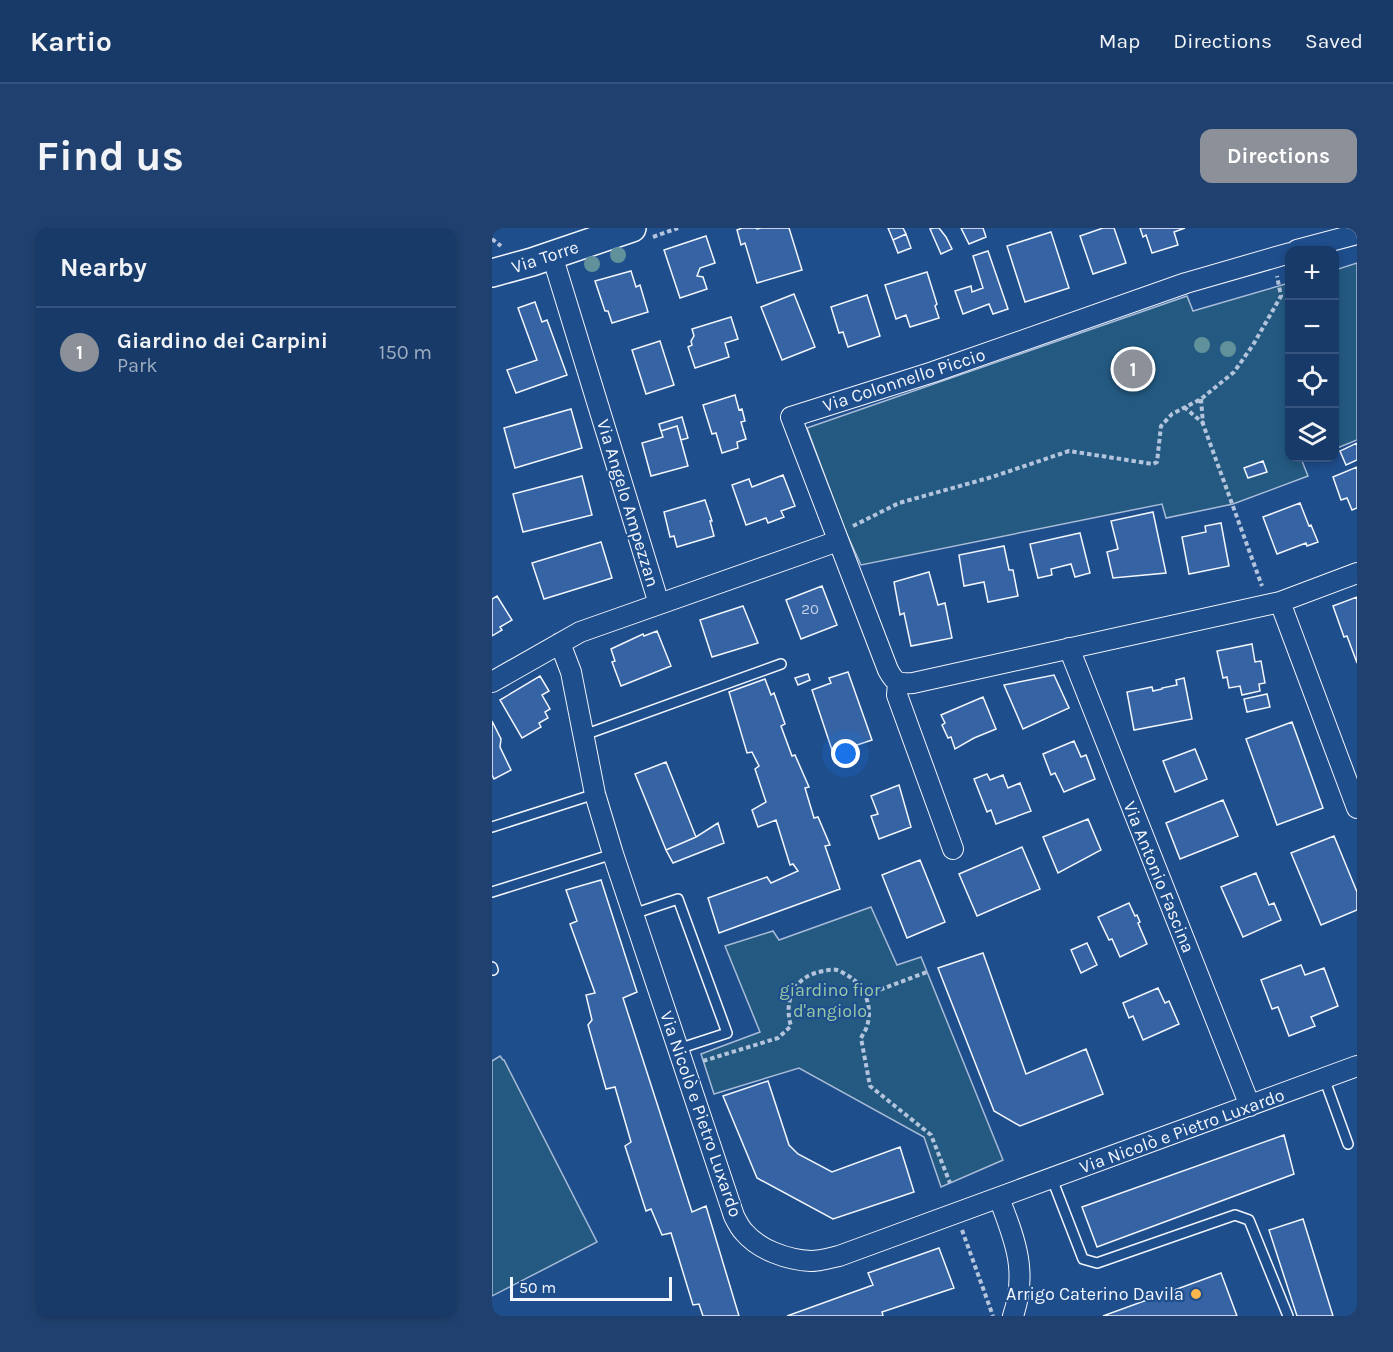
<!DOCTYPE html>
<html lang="en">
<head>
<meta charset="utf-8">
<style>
	:root { --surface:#173a69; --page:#20416f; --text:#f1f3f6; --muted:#9eadc0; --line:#36547d; --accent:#8c9099 }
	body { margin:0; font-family:Karla,sans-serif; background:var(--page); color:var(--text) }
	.controls { position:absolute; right:18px; top:18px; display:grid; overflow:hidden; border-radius:12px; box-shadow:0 3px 9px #0003 }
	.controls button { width:54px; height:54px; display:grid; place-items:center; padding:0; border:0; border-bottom:2px solid var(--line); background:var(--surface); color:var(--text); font:30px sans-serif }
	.scale { position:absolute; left:18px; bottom:15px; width:162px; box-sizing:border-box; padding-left:6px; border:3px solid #f2f6ff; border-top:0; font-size:16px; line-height:21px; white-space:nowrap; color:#f2f6ff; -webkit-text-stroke:4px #1f4e8c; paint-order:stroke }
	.you { position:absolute; left:354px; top:526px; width:21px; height:21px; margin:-15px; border:4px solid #fff; border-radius:50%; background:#1a73e8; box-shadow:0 0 0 9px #1a73e833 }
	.badge { display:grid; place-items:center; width:39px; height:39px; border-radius:50%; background:var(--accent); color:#fff; font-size:20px; font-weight:700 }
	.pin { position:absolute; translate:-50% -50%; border:3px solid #fff; box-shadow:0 2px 6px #0006 }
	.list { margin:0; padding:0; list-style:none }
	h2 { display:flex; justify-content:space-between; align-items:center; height:78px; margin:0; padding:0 24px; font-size:26px }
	h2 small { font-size:20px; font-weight:400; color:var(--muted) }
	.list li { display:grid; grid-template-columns:39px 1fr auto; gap:18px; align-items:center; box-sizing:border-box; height:90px; padding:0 24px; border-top:2px solid var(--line) }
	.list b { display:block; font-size:22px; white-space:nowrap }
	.list p { margin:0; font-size:20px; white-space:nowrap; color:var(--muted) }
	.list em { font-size:20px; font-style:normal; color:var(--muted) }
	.icon { flex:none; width:33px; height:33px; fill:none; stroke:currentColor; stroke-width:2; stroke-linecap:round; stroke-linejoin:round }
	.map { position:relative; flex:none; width:865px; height:1088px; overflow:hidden; border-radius:12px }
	header { display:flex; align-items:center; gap:36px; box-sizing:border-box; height:84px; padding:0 30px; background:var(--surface); border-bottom:2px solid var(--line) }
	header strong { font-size:28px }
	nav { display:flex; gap:33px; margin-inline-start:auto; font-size:21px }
	.intro { display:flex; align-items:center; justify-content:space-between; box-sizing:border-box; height:144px; padding:0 36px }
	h1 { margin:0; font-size:42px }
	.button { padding:15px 27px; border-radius:12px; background:var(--accent); color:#fff; font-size:21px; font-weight:700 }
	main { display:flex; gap:36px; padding:0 36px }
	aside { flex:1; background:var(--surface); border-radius:12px; box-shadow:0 3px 9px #0003 }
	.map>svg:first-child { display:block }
</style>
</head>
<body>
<header>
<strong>Kartio</strong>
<nav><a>Map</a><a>Directions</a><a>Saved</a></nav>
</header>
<div class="intro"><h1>Find us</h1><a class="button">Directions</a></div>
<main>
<aside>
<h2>Nearby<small></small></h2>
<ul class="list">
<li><span class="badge">1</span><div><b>Giardino dei Carpini</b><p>Park</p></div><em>150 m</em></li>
</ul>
</aside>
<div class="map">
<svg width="865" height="1088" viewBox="0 0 865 1088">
	<rect width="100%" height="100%" fill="#1f4e8c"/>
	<path fill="#245a82" stroke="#a8bbd7" stroke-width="1.5" d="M865,35V212L843,221V42Z
		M797,55L798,230H819L810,233L816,248L741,276L674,290L670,276L369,337L353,302L315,200L695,68L701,83Z
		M379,679L405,737L429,729L511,932L449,959L432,909L307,840L222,866L209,826L268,804L233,718L281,703L287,712Z
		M8,828L11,832H12L105,1014L0,1068V833Z"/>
	<path fill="#3563a3" stroke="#f2f6ff" stroke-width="1.5" d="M250,0H264L265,1L269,0H297L310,42L265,55L253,15L249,17L245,2Z
		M396,0H411L414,6L401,12Z
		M441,0H447L454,9L460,21L449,26L438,1Z
		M469,0H491L494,9L477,16Z
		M611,0H622L634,35L601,46L588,8Z
		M648,0H693L682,4L686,17L660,25L654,7L651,9Z
		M559,4L577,60L533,74L515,18Z
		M414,6L419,20L406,25L401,12Z
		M214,8L223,35L208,40L205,48L211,49L215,61L188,70L172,22Z
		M496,23L516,81L501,86L497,76L471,86L463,63L479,58L480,64L491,60L481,28Z
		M139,43L144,59L148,57L156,84L120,95L116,83H113L103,53Z
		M435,44L445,76L443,78L447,90L418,99L414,87L404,91L393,57Z
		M302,66L323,119L290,132L269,79Z
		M375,67L388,108L356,119L351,104L347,105L339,79Z
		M43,74L50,94L55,92L75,147L24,165L15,142L45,132L26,80Z
		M239,89L246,111L233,115L237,129L203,140L196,119L200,117L199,113L202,108L200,101Z
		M168,113L182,157L154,166L140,122Z
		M243,167L247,182L250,181L253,193L249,194L254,211L245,214L246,220L230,225L224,205L220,206L211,177Z
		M79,181L90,220L23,240L12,200Z
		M190,189L196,210L189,212L185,198L169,203L167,196Z
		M185,198L196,238L159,248L150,215L171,209L169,203Z
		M865,215V232L854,237L848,223Z
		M771,233L775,244L756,250L752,240Z
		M865,239V280L860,282L855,270L849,272L841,249Z
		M291,247L303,278L289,283L292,289L276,295L274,290L254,297L240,257L257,251L260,259Z
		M90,248L100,287L31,304L21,266Z
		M213,272L220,293H218L222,308L185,319L182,308L178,309L172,284Z
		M808,275L817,298L819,297L826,314L815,318L814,315L785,326L771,289Z
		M661,284L674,345L621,350L615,324L626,321L619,293Z
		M729,295L737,338L697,346L690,309L714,304L713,298Z
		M588,305L598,345L583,349L579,336L559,341L560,347L546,350L538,316Z
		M109,314L120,350L52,371L40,335Z
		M512,318L517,342H521L526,368L496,374L492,354L472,358L467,327Z
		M437,344L446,377L453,375L460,410L419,418L412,385L408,387L402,354Z
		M330,358L345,397L309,411L294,372Z
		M5,368L20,392L8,399L10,402L0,408V371Z
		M865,369V435L855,408L852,409L841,378Z
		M251,378L266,415L220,429L208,392Z
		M165,403L179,438L129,458L120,434L123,433L119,421L151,406L152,408Z
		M760,416L763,434L769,433L773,455L767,456L768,463L750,467L748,458L737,460L735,449L731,450L725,423Z
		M356,444L380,512L359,519L358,516L340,522L320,462L339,455L337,450Z
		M316,446L318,452L306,457L303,450Z
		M562,447L577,480L531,501L512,457Z
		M48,448L57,463L50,467L58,481L53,484L56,490L47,495L49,499L30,510L8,472Z
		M692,450L700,491L642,502L635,464L660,459L661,463L670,461V460L685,457L684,452Z
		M273,451L279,467L282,465L293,496L289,498L300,528L303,527L317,559L313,560L322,590L326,589L338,617L333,618L348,661L227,705L216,670L275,649L279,655L306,643L301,636L298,637L284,592L266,599L260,582L274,574L263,541L267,538L260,524L255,525L237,464Z
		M775,466L778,479L755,484L752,471Z
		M491,469L504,501L482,510L463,521L459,509L456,510L450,497L453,495L449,487Z
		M0,493L9,511L8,519L19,542L2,551L0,547Z
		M800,494L831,580L785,597L754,511Z
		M582,513L589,529L594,527L603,551L572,564L563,545L559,547L551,526Z
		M703,521L715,551L683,564L671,533Z
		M174,534L204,609L174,622L143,546Z
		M495,546L498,552L511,547L516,560L528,555L539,583L504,596L499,582L495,584L482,551Z
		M407,557L419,599L387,611L379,588L386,586L379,568Z
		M731,572L746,608L688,631L674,595Z
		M596,591L609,622L566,645L551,609Z
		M226,595L232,615L181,635L174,622L204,609Z
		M842,608L865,664V682L829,697L799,625Z
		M530,619L548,661L485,688L467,646Z
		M428,632L453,694L415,710L390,647Z
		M764,645L777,677L782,675L789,692L751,709L729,659Z
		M109,652L145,764L131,770L200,984L214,978L247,1088H211L207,1076L201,1077L179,1005L170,1007L159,981L154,983L133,918L139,914L123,859L114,861L96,797L100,792L94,767L103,765L78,696L85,693L74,662Z
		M637,675L643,688L645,687L648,694L646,695L655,716L628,729L620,711L617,712L606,689Z
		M595,715L605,737L589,745L579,722Z
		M491,725L534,846L594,821L611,866L528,898L502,883L446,740Z
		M809,737L813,747L832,740L846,778L819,789L823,798L797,808L786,779L780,781L769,752Z
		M666,760L673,775L677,773L687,796L651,812L641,788L637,790L631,775Z
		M276,853L297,917L306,926L340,944L408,919L422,964L341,991L265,950L231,868Z
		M792,907L802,946L605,1019L590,979Z
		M811,991L841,1088H805L777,1002Z
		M447,1020L462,1060L390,1084L391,1088H295L381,1057L376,1045Z
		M729,1045L745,1088H611Z"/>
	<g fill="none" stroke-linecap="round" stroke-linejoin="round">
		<g stroke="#f2f6ff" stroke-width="12">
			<path id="lane" d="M92,507L289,436
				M0,599L103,566
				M0,664L121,626
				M141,686L186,671L235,805L186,821
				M0,739L1,742
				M832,850L856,916
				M560,951L591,1031L605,1035L743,987L757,992L796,1088"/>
		</g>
		<g stroke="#f2f6ff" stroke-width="22">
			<path id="street" d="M805,22L865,6
				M798,25L694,55L441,144L299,189L396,442C403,455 406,456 421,455L788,374L865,345
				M60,27L167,376
				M788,374L865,580
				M68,415L79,444L103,566L121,626L242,988C245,994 248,1000 252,1004C267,1022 296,1032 319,1033C328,1033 338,1030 347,1028L865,838
				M577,420L758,878
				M0,454L88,404L346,313
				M406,455L405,467L461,621
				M507,970C523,1012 536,1043 521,1088"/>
		</g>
		<g stroke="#f2f6ff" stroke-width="30">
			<path id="secondary" d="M0,45L40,34L140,0"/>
		</g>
		<path stroke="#b3c4dc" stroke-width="4" stroke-dasharray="4.5 3" stroke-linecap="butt" d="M161,9L186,0
			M0,11L9,18
			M709,171L711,196L770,358
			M692,179L711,195
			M361,298L407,275L500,249L577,223L661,236L665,234L669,198L680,186L709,171L742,144L761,117L789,68L785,48
			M374,767L435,744
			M211,833L286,810L299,798C291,772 303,747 332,743C336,742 341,741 345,742C349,743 354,747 358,749C373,759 381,779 375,798C374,802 371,806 369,810L378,858L439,907L458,955
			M470,1002L501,1088"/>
		<use href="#lane" stroke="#1f4e8c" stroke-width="9"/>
		<use href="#street" stroke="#1f4e8c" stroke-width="20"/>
		<use href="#secondary" stroke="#1f4e8c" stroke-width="27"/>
	</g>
	<g fill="#61919a">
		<circle cx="126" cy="27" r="8"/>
		<circle cx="100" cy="36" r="8"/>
		<circle cx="710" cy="117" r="8"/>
		<circle cx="736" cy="121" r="8"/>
	</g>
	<circle fill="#ffb74d" stroke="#1f4e8c" stroke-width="2" cx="704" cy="1066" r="6"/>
	<g text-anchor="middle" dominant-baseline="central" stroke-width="4.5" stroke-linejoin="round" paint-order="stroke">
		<g font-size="15" fill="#c3d1e8">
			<text x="318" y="381">20</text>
		</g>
		<g font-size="18" fill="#f2f6ff" stroke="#1f4e8c">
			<text transform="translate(53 29) rotate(-18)">Via Torre</text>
			<text transform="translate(412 152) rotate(-18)">Via Colonnello Piccio</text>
			<text transform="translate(136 275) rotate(73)">Via Angelo Ampezzan</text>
			<text transform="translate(667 649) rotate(68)">Via Antonio Fascina</text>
			<text transform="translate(209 886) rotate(71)">Via Nicolò e Pietro Luxardo</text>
			<text transform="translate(690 903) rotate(-20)">Via Nicolò e Pietro Luxardo</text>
		</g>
		<g font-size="18" fill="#97c8a6" stroke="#1f4e8c">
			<text x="338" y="762">giardino fior<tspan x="338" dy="21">d'angiolo</tspan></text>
		</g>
		<g font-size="18" fill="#f2f6ff" stroke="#1f4e8c" text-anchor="end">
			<text x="692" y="1066">Arrigo Caterino Davila</text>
		</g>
	</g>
</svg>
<div class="controls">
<button>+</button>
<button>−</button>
<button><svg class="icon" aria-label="locate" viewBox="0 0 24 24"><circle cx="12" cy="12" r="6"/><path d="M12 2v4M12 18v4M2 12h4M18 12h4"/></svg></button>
<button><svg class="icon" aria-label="layers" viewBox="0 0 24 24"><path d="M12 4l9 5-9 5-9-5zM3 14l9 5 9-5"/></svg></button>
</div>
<div class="scale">50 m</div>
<div class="you"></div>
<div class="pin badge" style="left:641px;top:141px">1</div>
</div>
</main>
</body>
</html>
